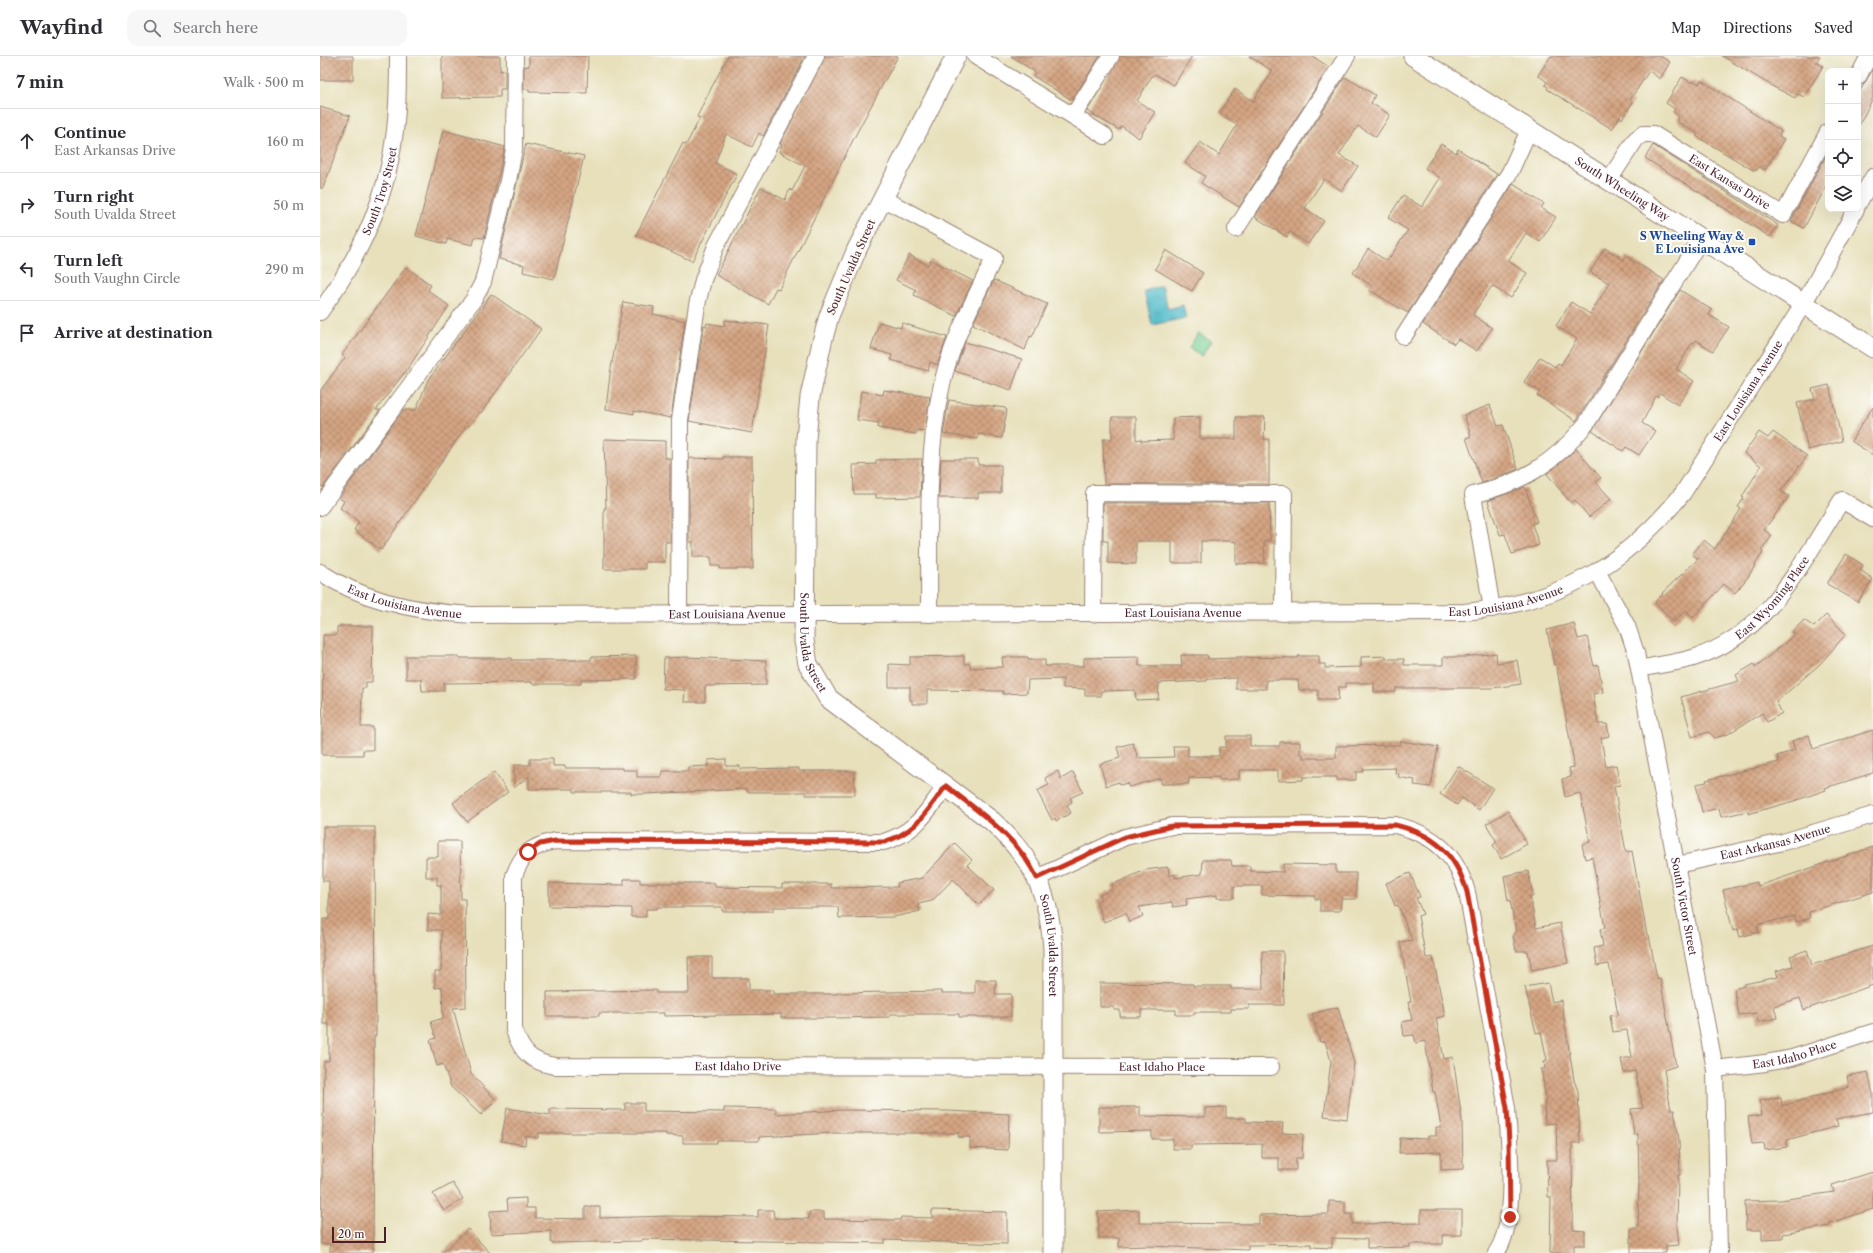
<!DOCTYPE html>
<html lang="en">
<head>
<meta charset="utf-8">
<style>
	:root { --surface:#fff; --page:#f7f7f7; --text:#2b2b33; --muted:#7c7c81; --line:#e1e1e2 }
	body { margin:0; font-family:"Libre Caslon Text",serif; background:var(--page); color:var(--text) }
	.controls { position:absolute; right:12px; top:12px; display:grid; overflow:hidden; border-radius:8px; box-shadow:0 4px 16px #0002 }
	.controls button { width:36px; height:36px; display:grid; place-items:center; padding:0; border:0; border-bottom:1px solid var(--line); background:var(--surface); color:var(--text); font:20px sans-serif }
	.scale { position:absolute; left:12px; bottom:10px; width:54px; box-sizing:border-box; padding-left:4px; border:2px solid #4a1f2b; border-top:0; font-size:11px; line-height:14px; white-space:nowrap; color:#4a1f2b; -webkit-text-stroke:3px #fdfcf7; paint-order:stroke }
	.stop { position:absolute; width:12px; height:12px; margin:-9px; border:3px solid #c8321e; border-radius:50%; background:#fff }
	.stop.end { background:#c8321e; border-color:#fff; box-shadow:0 1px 4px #0008 }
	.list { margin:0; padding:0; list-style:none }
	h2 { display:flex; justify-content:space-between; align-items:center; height:52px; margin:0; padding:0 16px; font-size:17px }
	h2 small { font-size:13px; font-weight:400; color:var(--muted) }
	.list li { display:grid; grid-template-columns:26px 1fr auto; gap:12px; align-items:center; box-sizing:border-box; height:64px; padding:0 16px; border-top:1px solid var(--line) }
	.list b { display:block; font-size:15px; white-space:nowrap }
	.list p { margin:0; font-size:13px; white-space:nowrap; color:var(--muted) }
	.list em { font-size:13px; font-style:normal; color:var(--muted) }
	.icon { flex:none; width:22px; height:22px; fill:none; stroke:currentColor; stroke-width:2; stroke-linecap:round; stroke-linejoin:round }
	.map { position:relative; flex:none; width:1553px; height:1197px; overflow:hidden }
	header { display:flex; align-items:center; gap:24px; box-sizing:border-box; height:56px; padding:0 20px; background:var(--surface); border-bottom:1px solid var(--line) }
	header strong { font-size:19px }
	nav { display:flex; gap:22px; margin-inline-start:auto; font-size:14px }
	.search { width:280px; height:36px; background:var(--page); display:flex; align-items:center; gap:10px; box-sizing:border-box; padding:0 14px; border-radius:12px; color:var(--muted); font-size:15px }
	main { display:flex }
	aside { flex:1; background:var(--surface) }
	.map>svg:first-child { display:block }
</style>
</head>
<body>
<header>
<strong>Wayfind</strong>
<div class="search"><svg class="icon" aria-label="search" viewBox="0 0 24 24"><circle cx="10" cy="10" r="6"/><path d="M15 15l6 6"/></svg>Search here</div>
<nav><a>Map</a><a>Directions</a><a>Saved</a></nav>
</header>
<main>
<aside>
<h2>7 min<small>Walk · 500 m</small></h2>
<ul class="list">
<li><svg class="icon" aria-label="ahead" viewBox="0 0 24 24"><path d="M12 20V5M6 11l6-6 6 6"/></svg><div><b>Continue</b><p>East Arkansas Drive</p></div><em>160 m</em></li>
<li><svg class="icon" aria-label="right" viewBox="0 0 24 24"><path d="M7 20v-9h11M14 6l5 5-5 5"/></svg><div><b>Turn right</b><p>South Uvalda Street</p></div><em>50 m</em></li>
<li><svg class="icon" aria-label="left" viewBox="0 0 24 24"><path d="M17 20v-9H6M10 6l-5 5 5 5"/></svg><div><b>Turn left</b><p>South Vaughn Circle</p></div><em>290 m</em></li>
<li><svg class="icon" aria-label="arrive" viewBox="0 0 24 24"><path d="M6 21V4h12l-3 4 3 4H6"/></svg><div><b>Arrive at destination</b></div></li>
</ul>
</aside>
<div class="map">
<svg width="1553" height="1197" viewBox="0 0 1553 1197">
	<defs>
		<pattern id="water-ripples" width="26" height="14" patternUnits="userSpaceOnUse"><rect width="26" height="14" fill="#4ebac9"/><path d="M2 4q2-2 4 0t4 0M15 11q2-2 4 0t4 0" fill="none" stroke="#4397a3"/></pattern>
		<pattern id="building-cross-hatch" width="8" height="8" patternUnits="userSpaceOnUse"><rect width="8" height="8" fill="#d4a583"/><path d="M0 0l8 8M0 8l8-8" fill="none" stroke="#ae866b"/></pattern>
	</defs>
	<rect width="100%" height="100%" fill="#fdfcf7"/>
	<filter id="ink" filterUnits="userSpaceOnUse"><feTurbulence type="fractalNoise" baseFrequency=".025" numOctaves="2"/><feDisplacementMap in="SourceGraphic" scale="8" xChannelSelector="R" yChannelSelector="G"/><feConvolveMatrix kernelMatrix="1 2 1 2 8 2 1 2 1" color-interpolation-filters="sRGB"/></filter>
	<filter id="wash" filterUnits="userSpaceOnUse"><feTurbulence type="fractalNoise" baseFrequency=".012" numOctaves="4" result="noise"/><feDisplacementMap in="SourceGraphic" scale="16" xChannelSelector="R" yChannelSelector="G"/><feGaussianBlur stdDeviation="0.9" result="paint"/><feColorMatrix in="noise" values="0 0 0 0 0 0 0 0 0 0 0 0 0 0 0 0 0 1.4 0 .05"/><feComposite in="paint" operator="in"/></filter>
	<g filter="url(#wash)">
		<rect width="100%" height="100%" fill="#e7e0bb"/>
		<path fill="#77cf95" stroke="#607760" d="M878,277L891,285L882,300L869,292Z"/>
		<path fill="url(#water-ripples)" stroke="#4c6c7a" d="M842,230L848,253L863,249L866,262L832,269L824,235Z"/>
		<g id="blocks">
			<path fill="url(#building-cross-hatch)" d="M0,0H33V24H0Z
				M122,0H180V15L185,14V33H180V41L122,42Z
				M209,0H268L267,37L209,36V33H204V11L209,10Z
				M408,0H485L443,80L439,77L432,91L406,78L395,107L417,118L372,205L316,179L363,87L366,89L380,62L377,61L384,46Z
				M505,0H578L535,80L459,233L456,232L448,248L396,219L441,131L465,144L470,133L472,135L485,110L459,96L462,89L460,88Z
				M691,0H780L752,44L713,20L715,16Z
				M800,0H872L854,29L835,18L832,20L817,45L835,56L819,82L801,70L799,74L767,55Z
				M929,0H992L1009,11L919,151L881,127L885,120L865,107L880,86L899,99L917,69L899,57L915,33L933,45L950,19L952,15Z
				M1231,0H1340L1350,6L1340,23L1329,15L1310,44L1313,46L1302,63L1300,61L1292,73L1227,33L1228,31L1225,29L1227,26L1218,19Z
				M1402,0H1500L1496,6L1503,10L1484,41L1478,38L1475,42L1452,30Z
				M1553,13V42L1538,71V38Z
				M1025,21L1055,39L1051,47L1070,59L1056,81L1038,70L1036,73L1019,99L1038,110L1022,135L1004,123L994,138L985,152L1004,165L988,188L970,176L967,181L935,161Z
				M1362,21L1372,27L1373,25L1379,28L1381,24L1461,75L1459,80L1464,83L1445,114L1439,110L1437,114H1433L1376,80L1378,78L1359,67L1357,63L1359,60L1353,56L1355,53L1346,47Z
				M0,51L30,60L3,132H0Z
				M123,74L185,91L164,182L155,181L153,189L127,183L126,188L96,180Z
				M206,88L264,100L234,223L203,216L204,209L179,203Z
				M1121,88L1136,97L1138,93L1177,118L1088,257L1049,234L1052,230L1033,217L1048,193L1067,205L1070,201L1088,174L1068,162L1083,139L1102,151L1120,122L1105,112Z
				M1333,89L1458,169L1450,181L1325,102Z
				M1508,96V127L1484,172L1471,165Z
				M1193,128L1224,148L1221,152L1236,161L1220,186L1206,177L1188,205L1207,217L1191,242L1172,230L1155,255L1153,259L1172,272L1157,295L1138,283L1134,288L1103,268Z
				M1285,192L1304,204L1306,200L1344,224L1256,365L1217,339L1220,336L1204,326L1220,301L1235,311L1238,307L1241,309L1257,283L1236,270L1251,246L1270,258L1286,233L1289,227L1270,216Z
				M846,194L883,217L872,235L835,213Z
				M589,199L608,209L611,204L653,225L636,260L594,239L596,234L576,224Z
				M86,211L111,229L108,234L129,250L85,317H84L56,354H60L3,431L0,429V335L25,302L22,299Z
				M674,224L727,248L712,281L710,280L705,294L653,268Z
				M1360,234L1392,254L1389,259L1409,271L1393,295L1376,284L1373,288L1372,287L1356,313L1374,325L1358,349L1340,337L1338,341L1336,340L1322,367L1335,375L1319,399L1306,391L1303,395L1272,375Z
				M171,238L221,273L161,357L160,356L149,370L147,369L61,494L34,474L39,466L20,452L24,445L19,442L83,354H96L107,326Z
				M303,246L334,251L333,258L365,265L351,362L314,355V358L286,353L290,318Z
				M405,264L449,269L432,377L369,365L384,269L386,270L387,267L404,270Z
				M559,266L581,272L582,267L627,281L617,309L610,306L608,315L571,304L572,299L551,293Z
				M645,286L702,303L691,334L635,315Z
				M1509,329L1522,385L1488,394L1477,347L1495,343L1492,333Z
				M564,334L610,341L605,375L597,374L596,378L558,372L559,367L537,364L541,335L563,339Z
				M629,344L685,352V353L687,354L682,382L658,378V383L623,378Z
				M1170,349L1178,370L1183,369L1198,413L1162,427L1146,382L1151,380L1144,359Z
				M1553,351V399L1531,385Z
				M792,361H816V384L821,383V385L853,384V362L880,361V383H916V361H945L944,383H949V428H784L783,383H792Z
				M1439,376L1448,382L1453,376L1487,400L1461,435L1469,440L1444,474L1452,480L1441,494L1443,496L1428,521L1415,537L1404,528L1373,562L1366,554L1354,566L1335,546L1343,538L1342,537L1378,503L1372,498L1384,484L1395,493L1421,453L1418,451L1424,442L1422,441L1441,410L1424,397Z
				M284,383L345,385V402H350V486H345V506H325V513H284V452H286Z
				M1256,393L1281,422L1276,426L1291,443L1269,461L1255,444L1251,447L1227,418Z
				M403,401H432L433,513H400V510H391V501H373V486H369V402L403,403Z
				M594,403H602L600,441L556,442V438H534L533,409L556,408V404Z
				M621,403H658V409H681V437H658V442H619Z
				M1205,431L1217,466L1212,468L1219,489L1192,498L1185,478L1180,479L1168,445Z
				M783,447H949L950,485H944L945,507L916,508V486L911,485H881V507H852V485H816V508L788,507V485H783Z
				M1526,498L1543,509L1540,514L1553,523L1538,546L1507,528Z
				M1506,559L1526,578L1500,608L1456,646L1462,657L1447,666L1442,657L1408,678L1395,682L1389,676L1372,681L1361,641L1419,625L1416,619L1434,608L1435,611L1455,595L1475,578L1472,576L1484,564L1494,571Z
				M1254,567L1258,583L1267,581L1274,610L1278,609L1283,636L1273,638L1278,668H1287L1289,680L1281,682L1286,711L1296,709L1300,729L1294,730L1306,796L1312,795L1327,879H1329L1337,923L1340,922L1356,1010L1344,1014L1351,1054H1354L1359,1083L1360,1119H1358L1357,1171L1359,1189L1346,1190V1197H1311V1172H1318L1319,1127L1318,1078L1314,1079L1311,1053L1323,1052L1315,1015L1304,1017L1301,1003L1312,1001L1307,974L1293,976L1290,960L1298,959L1289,908L1277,910L1274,892L1283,890L1280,873L1285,872L1272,801L1265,803L1262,788L1270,786L1260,737L1245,741L1242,723L1251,721L1249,712L1254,711L1253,701L1236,608L1234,609L1227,574Z
				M20,570H53L52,626H46V632H42L41,671H53V694H43V699H2L3,579H17V571Z
				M1176,597L1177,607L1197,604L1201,628L1172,632H1076V636H1054V627H1026V631H1019L1018,644H998V634H979L978,624H946V633H916V622L887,623V625L839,627L838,643L816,644L815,634L781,635V640H765V633L743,632V623L708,624L707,637L683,638V635L607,634V648H592V644H590V631H569V608L590,609V601L644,600V608H650V612L683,611L682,601H708V604H725V610H764V602L819,601V610H862L861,599H887L888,603L916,602V601L978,602V600H999V608H1005V612L1041,611V601L1066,600V603H1084V609H1123V601H1144Z
				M86,600H138V602H192V604H271V601L316,600V623L261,624V628H212V626L124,627V635H102L101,623H86Z
				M367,601L446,605V629L385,630V646H364L365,634L343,633L344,602Z
				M1553,674V717L1505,732L1506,734L1474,745L1428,758V755L1401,761L1399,752L1382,756L1376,728L1387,726L1386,724L1459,706L1457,700L1475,694L1472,685L1489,679L1493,693Z
				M906,680H930V690H960V686H980V698H983V702H1016V690L1080,689L1081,685L1118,691L1111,731L1094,729L1095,724L1078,721L1079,718L1075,717L1076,712L1043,713V716H1036V724H1017V721H983V724L958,725V714H919V723L899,724V721L869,722L868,728H841V722L809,731L807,727L800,729L799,726L786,730L780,708L800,702L797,691L813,687L818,702L854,701L853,690H868V700H899V691H906Z
				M210,703H233V710H245V712H303V714H317V721H341L342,715H368V711L388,710V704L406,703V710H420V713L479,712V715H534L535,739H486V736H427V733L326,738H311V736H254V733H209V720L194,732V709H210Z
				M1138,710L1173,732L1159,754L1142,742L1137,749L1120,738Z
				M738,715L741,723L753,716L763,736L750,742L752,746L747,749L751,757L736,765L735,762L732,764L717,735L729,729L725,722Z
				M174,716L188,736L147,766L133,747Z
				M1188,755L1207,788L1181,803L1173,789L1177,786L1166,768Z
				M3,771H55L56,980H54L53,1197H10V1188H1L4,1005H9V968H3V863H9V825H3Z
				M118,785H140L141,843H145L146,951L133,952L151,1018L176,1044L161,1059L131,1031L123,1008L117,1010L110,984L116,982L111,966L123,962L122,931L115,932V915H121L122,874H108V858L121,859V829H117V821H106V801H118Z
				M635,787L652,804L647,809L674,834L659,849L633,823L612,845L598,848L600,855L574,861L519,862L518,851H453V855H402V851H337V853H326V861H311V852L229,850V827L304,829V823H320V827H395V831L462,832V828H511V832L578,831L577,827L602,822Z
				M1553,791V836L1489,856L1490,862L1476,866L1474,860L1437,869L1439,876L1420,881L1418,873L1413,875L1403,834L1437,826L1438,830Z
				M883,804H911L912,810H930V815L963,816V808L1016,809V817H1036V843H1021L1020,855H1000V843H995V840L942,839V830H914V842H897V839L866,843L867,849L853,851L852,846L819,851L823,860L809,866L806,857L784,866L776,845L781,843L780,839L793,833L792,829L825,814L848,811L849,820L855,818V822L882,818Z
				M1208,815L1213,840H1210L1216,872L1240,867L1248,907L1212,914L1208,895H1196L1193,879L1196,875L1190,844L1188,845L1184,820Z
				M1090,817L1100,841L1096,842L1103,858L1098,860L1106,902L1113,901L1125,960L1116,962L1124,1003L1133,1001L1142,1065L1143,1113L1121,1114V1096L1079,1097L1080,1082L1108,1083V1080H1116V1071H1121L1115,1036H1113L1105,985L1096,987L1094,979L1084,980L1082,966L1092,964L1088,946H1091L1080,886L1092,884L1078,849L1075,850L1066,827Z
				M1553,890V929L1484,954L1480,942L1454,950L1457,962L1438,966L1436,957L1419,959L1414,933L1424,930V928L1458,921L1456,915L1473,910L1470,900L1487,894L1492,909Z
				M942,895H963L964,949H929V953H911V956H874V959H856V954H821V961H800V954H794V951H780V927L873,928V930H911V933H943Z
				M368,901H392V922H429V934H453V938H517V937L622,935V937H655V924H676L675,938H691V961H639V958H570V961L510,962H461V958L344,960V957H279V960H227V936L336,934V937H369Z
				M1228,927L1232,946L1241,944L1254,1024L1258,1035L1260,1087H1252L1253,1174L1265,1175V1189H1254V1197H1230L1231,1141H1228L1227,1104H1237L1236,1067L1225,1068L1224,1047H1227L1221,1013H1225L1224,1005L1227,1004L1221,976L1216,977L1205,931Z
				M1018,951L1034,1007L1027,1063L1004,1060L1011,1005L1005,985L1000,986L992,958Z
				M1548,1016L1553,1038V1056L1516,1063L1518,1070L1467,1084V1091L1445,1094L1444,1087L1432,1088L1428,1061L1442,1059L1440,1044L1461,1042L1462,1050L1529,1031L1527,1020Z
				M305,1047H324V1055L404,1056V1052L456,1053V1058L522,1054L627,1055L689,1058L688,1094L650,1092V1081H638L639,1077H514L439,1081V1085H397V1087H363V1080L346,1079V1077H219L218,1082L206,1080L205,1089L181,1085L187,1052L230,1059V1053L305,1054Z
				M779,1051H820V1060L885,1061V1052L906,1051V1062H926V1066L963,1067L962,1077L983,1078L982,1102H976V1114H959V1102H942V1088L871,1089V1093H853V1083H832V1075L779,1076Z
				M1553,1116V1153L1510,1167V1170L1463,1178V1183L1442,1184V1174H1426L1425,1145L1461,1144L1514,1136L1512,1129Z
				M133,1127L143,1143L124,1155L113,1138Z
				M206,1142V1152H215V1162L265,1163V1151H280V1162L348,1160L438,1161V1154H453L454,1162L489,1163V1156H504V1163L580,1164L581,1161L612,1162V1154L687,1156V1188L565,1184V1187L322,1183V1185L231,1187V1175L171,1178L170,1155L188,1154L187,1143Z
				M1009,1145L1025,1146V1158H1032V1168L1101,1167V1154H1142V1179H1123V1188H1090V1191L1047,1192V1183L1012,1182V1192L991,1191V1188L928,1189V1194L829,1190L799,1191V1182H779L778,1156L819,1154V1167L939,1168V1159L1009,1158Z
				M148,1173L170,1197H122Z"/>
		</g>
	</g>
	<g filter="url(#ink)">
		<use href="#blocks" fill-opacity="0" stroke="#988073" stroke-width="1"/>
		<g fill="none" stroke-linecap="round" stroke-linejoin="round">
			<g stroke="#988073" stroke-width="18">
				<g id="minor">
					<path d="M655,0L753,60L791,0"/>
					<path d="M1538,21L1549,0"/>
					<path d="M753,60L785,80"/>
					<path id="s1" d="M1289,124L1316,83L1323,78H1333L1463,159L1508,76"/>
					<path d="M562,142L674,202C655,243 632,284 622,328C605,403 610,482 609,558"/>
					<path d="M1538,148L1553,121"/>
					<path d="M916,173L1027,0"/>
					<path id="s2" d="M0,256C37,205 66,145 74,82C78,55 78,28 78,0"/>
					<path d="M1084,280L1190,116L1209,74"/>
					<path d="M0,451L154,243L163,226L188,125L194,93L195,0"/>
					<path id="s3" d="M1277,515L1307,570L1316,597L1395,1013L1399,1197"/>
					<path id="s4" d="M0,516C44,546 99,556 152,559L1144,556C1239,547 1303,511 1363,437L1484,247L1536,153"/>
					<path d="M1172,553L1153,439C1201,427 1234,408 1266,368L1381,183"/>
					<path d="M773,558L774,437L964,438L963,557"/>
					<path d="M359,559L360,364L377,249L383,224L396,190L496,0"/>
					<path id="s5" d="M1320,613C1337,609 1356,607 1373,602C1449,579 1482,505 1522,444L1553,463"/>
					<path id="s6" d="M626,730C605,757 598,775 564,786L235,785C212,790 202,797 194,820V974C202,997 211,1006 235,1010L951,1011"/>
					<path id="s7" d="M1357,809L1463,786L1553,759"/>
					<path d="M717,822L805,781L852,770L1075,769C1114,778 1136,798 1147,836L1187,1052C1189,1089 1198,1167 1176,1197"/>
					<path id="s8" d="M1395,1013L1445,1007L1472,1002L1553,976"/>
				</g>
			</g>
			<g stroke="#988073" stroke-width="21">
				<g id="tertiary">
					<path id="s9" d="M636,0L537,193L509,260L502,286L490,341L486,383L484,585L488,608L508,642L672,765C714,804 729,836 733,893V1197"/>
					<path id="s10" d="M1093,0L1553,292"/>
				</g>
			</g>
			<use href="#minor" stroke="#fff" stroke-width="16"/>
			<use href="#tertiary" stroke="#fff" stroke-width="19"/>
		</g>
	</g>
	<g fill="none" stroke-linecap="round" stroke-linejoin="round" filter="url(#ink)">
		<path stroke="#c8321e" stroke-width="5" d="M208,796L220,788L235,785L564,786C598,775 605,757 626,730C661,757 697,781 717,822L805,781L852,770L1075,769C1114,778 1136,798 1147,836L1187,1052L1189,1086L1190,1161"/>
	</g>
	<rect fill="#1a4fb4" stroke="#fdfcf7" stroke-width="1.5" x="1428" y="182" width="8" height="8" rx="2"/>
	<g text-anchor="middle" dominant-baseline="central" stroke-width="4" stroke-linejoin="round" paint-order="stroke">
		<g font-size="11" fill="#4a1f2b" stroke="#fdfcf7">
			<text stroke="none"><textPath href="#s1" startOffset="158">East Kansas Drive</textPath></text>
			<text stroke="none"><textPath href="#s10" startOffset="248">South Wheeling Way</textPath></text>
			<text stroke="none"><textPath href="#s2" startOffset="136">South Troy Street</textPath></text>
			<text transform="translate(531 211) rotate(-66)">South Uvalda Street</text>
			<text stroke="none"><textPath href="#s4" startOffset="1530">East Louisiana Avenue</textPath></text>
			<text stroke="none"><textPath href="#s5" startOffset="156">East Wyoming Place</textPath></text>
			<text stroke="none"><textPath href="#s4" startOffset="1195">East Louisiana Avenue</textPath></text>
			<text stroke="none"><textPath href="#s4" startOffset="91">East Louisiana Avenue</textPath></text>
			<text stroke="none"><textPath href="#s4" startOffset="871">East Louisiana Avenue</textPath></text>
			<text stroke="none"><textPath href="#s4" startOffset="415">East Louisiana Avenue</textPath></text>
			<text stroke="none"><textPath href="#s9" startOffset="620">South Uvalda Street</textPath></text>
			<text stroke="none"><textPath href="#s7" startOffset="101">East Arkansas Avenue</textPath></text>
			<text stroke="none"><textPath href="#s3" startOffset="349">South Victor Street</textPath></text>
			<text stroke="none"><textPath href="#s9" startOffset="1027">South Uvalda Street</textPath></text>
			<text stroke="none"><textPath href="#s8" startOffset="81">East Idaho Place</textPath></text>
			<text stroke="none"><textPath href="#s6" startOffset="867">East Idaho Drive</textPath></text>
			<text stroke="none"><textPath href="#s6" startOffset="1291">East Idaho Place</textPath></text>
		</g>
		<g font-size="11" font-weight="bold" fill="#164399" stroke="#fdfcf7" text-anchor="end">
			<text x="1424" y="180">S Wheeling Way &amp;<tspan x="1424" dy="13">E Louisiana Ave</tspan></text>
		</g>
	</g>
</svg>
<div class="controls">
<button>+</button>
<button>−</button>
<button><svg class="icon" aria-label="locate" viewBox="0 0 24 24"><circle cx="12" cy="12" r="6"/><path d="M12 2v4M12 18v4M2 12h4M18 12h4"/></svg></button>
<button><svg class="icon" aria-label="layers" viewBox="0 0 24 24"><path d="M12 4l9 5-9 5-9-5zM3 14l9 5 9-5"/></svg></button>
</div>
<div class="scale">20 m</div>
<div class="stop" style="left:208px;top:796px"></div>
<div class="stop end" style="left:1190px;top:1161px"></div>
</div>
</main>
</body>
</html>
